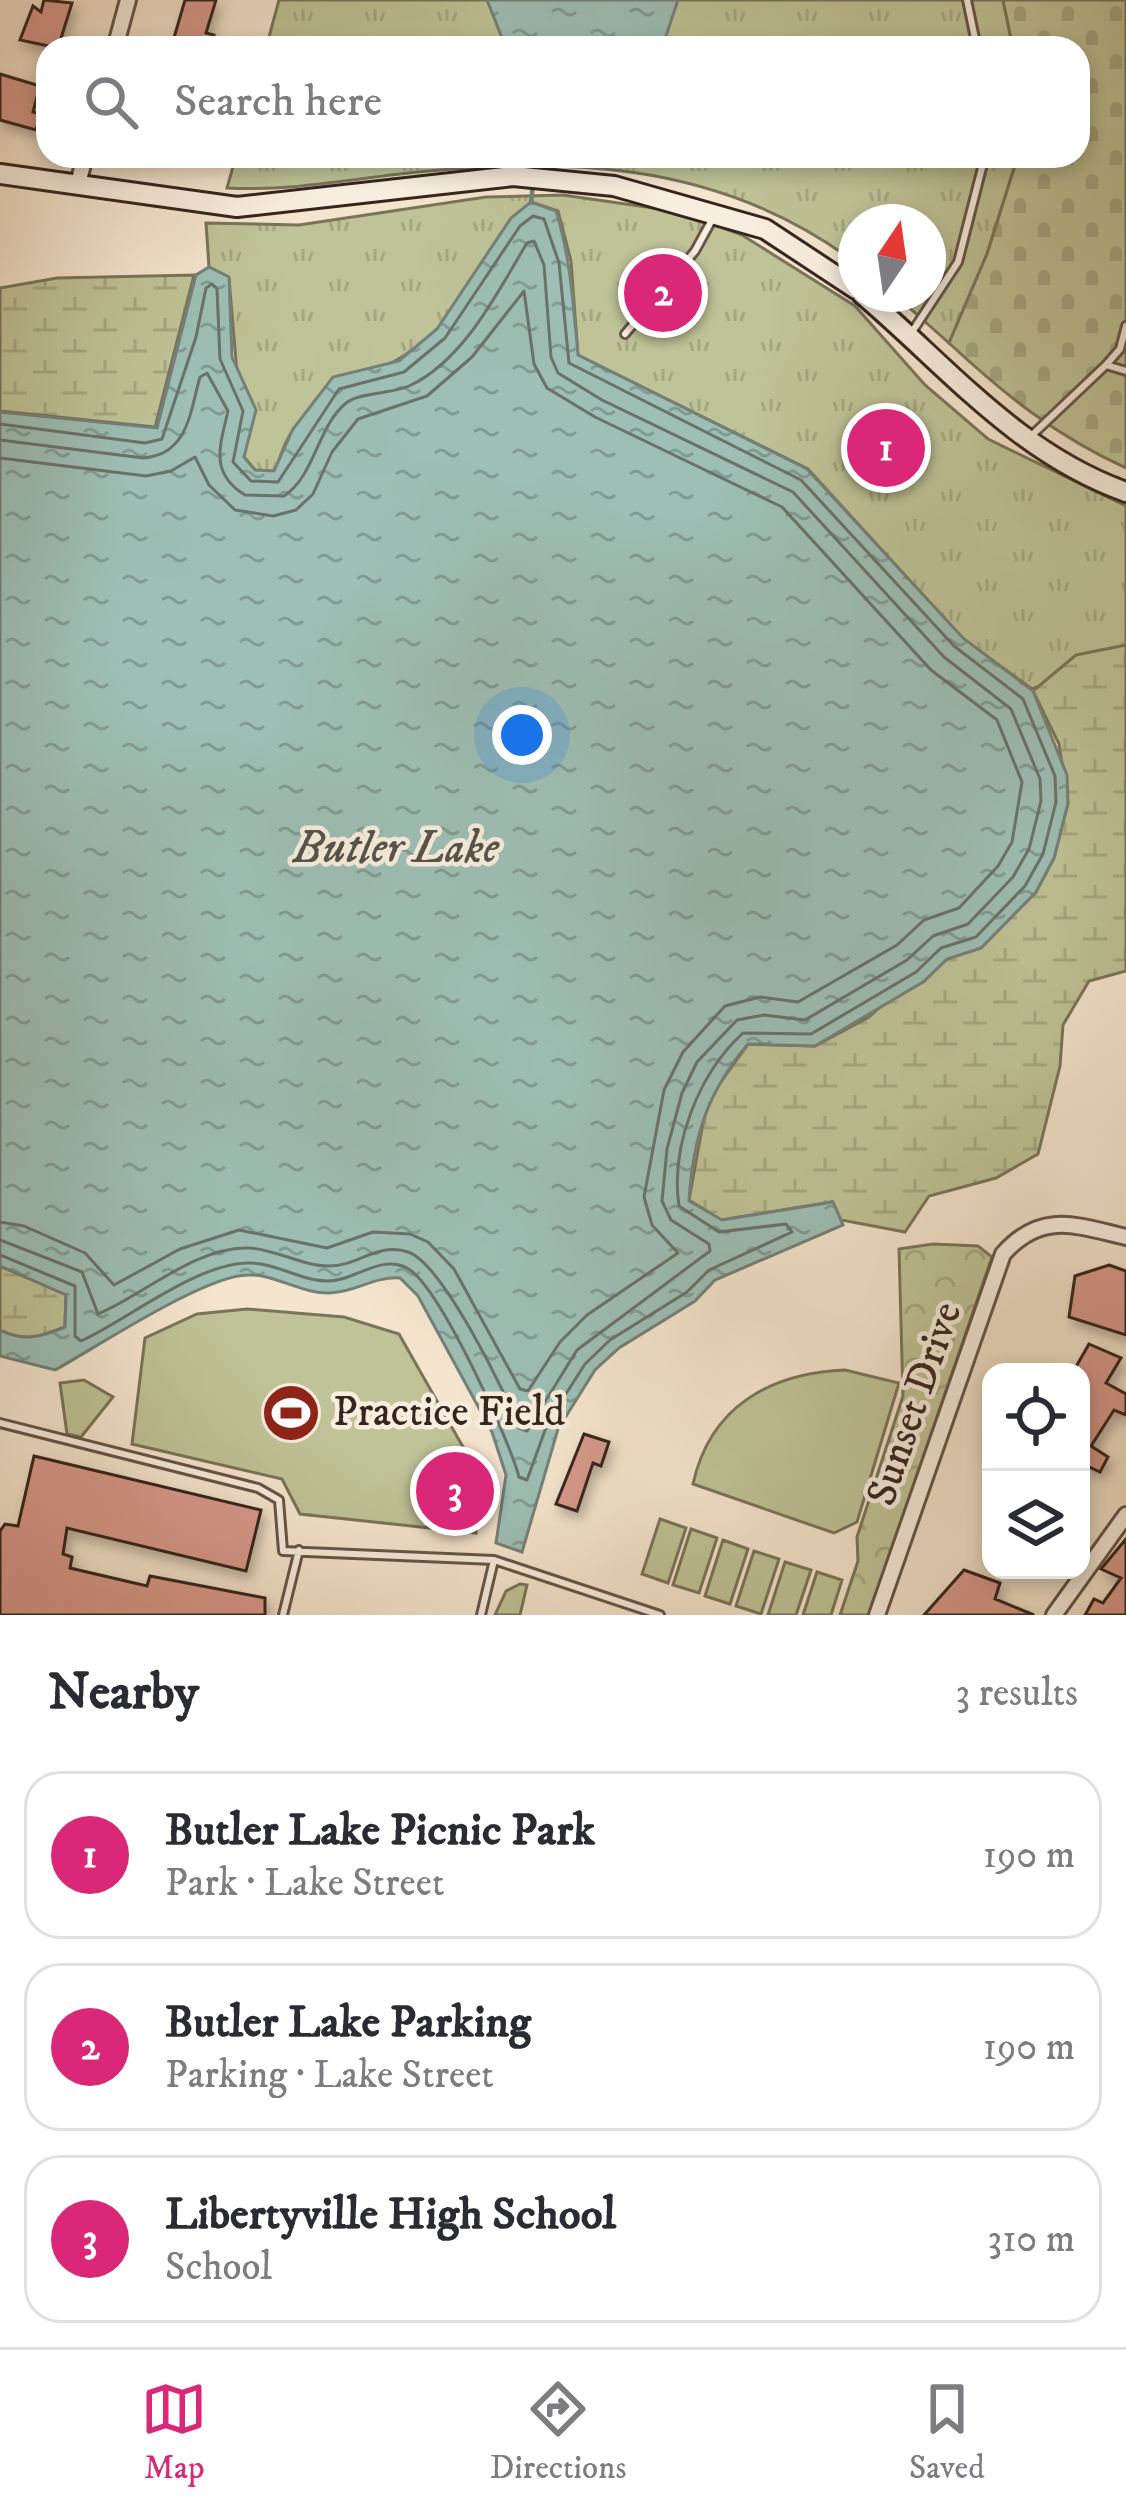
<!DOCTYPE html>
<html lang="en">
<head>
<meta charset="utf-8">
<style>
	:root { --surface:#fff; --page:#f7f7f7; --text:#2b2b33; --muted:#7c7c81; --line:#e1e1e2; --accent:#db2777 }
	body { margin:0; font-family:"IM FELL DW Pica",serif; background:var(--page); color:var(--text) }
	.controls { position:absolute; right:36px; bottom:36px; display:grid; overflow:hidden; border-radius:24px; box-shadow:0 6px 18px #0003 }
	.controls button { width:108px; height:108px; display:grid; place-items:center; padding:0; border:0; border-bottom:3px solid var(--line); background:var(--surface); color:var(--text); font:60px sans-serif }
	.compass { position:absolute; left:838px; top:204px; width:108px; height:108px; border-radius:50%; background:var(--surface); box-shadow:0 6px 18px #0003; rotate:13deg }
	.you { position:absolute; left:522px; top:735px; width:42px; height:42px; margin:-30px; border:9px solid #fff; border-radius:50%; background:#1a73e8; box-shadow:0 0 0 18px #1a73e833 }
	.badge { display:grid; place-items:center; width:78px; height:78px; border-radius:50%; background:var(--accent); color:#fff; font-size:39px; font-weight:700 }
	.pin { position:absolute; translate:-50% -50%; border:6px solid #fff; box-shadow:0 3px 12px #0006 }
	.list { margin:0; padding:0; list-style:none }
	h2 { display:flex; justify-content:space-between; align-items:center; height:156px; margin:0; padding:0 48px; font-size:51px }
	h2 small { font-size:39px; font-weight:400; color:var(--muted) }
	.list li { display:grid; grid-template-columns:78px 1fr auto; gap:36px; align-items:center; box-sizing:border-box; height:168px; margin:0 24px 24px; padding:0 24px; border:3px solid var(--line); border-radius:36px }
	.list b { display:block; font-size:45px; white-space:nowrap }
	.list p { margin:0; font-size:39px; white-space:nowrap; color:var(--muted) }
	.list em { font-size:39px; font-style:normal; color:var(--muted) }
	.icon { flex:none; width:66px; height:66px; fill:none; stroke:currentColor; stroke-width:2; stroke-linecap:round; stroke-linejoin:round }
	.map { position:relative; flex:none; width:1126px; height:1615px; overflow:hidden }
	.search { position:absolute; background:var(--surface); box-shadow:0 6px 18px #0003; left:36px; right:36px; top:36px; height:132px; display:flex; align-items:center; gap:30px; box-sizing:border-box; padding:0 42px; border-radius:36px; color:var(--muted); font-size:45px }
	.sheet { height:732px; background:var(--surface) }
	nav { display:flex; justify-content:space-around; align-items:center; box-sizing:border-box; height:168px; border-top:3px solid var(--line); background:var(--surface); font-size:33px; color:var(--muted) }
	nav a { display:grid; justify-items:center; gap:6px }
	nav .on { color:var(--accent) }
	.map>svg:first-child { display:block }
</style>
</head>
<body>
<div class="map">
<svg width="1126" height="1615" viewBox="0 0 1126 1615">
	<defs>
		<pattern id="grass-tufts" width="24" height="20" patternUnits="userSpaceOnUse" patternTransform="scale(3)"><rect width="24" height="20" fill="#bfc397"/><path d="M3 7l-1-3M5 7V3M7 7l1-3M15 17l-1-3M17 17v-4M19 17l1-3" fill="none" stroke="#a5a782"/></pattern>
		<pattern id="forest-crowns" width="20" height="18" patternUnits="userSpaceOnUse" patternTransform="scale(3)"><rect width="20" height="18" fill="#bfc397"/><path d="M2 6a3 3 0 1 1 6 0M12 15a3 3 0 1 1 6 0" fill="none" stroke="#a5a782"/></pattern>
		<pattern id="wetland-marsh" width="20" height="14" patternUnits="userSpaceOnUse" patternTransform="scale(3)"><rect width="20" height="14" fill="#bfc397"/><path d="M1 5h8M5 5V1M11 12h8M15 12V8" fill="none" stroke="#a5a782"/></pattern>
		<pattern id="cemetery-stones" width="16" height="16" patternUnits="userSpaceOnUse" patternTransform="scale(3)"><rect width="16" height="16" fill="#bfc397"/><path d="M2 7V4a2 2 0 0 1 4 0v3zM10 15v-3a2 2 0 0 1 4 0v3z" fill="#a5a782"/></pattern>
		<pattern id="water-ripples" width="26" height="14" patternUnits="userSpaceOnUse" patternTransform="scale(3)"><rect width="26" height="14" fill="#9dbfb5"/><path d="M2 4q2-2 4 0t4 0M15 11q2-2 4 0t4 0" fill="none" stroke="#819b93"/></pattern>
		<filter id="shadow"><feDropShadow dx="4" dy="7" stdDeviation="6" flood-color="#0004"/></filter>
	</defs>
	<rect width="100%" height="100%" fill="#f5e5ce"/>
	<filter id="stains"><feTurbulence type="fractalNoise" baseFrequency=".00167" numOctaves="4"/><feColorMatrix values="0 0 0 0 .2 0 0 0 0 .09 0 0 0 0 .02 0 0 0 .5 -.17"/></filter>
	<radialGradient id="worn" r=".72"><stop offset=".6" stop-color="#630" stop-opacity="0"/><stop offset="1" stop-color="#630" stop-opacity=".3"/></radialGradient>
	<path fill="url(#grass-tufts)" stroke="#7a745a" stroke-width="3" d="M279,0H1003L1013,48H266Z
		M236,156H1018L987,254L949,343L894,294H928V222H856V263C718,159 557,155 391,175C336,182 283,191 227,188Z
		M563,195L681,212L742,235L855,306L925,385L988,439L1126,506V647L1032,689L963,639L808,469L578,355L571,261L558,211L531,202C490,235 473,289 438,328C398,371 332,383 294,429C285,439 280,458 275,471L255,470L244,457L229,278L209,267L206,223L299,225L486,197Z
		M520,1584L527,1585L520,1615H495L506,1591Z"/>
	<path fill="url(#forest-crowns)" stroke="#7a745a" stroke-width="3" d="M933,1244L978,1246L992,1257L869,1615H840L858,1561L857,1537L903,1396L899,1249Z"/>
	<path fill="url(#wetland-marsh)" stroke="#7a745a" stroke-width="3" d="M194,275L155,427L0,411V288L57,278Z
		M1126,645V971L1089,981L1063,1025L1060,1066L1038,1154L996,1178L929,1196L905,1232L841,1220L832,1202L721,1220L689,1200L707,1101L748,1044L815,1046L869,1017L892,996L923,982L947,959L981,948L1036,892L1054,858L1068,803L1059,744L1033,691L1076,655Z
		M0,1266L66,1294L65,1327C40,1337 25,1342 0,1330Z"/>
	<path fill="url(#cemetery-stones)" stroke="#7a745a" stroke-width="3" d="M1003,0H1126V468C1056,436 1005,395 949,343L987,254L1018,156H1078V48H1013Z"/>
	<path fill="#bfc397" stroke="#7a745a" stroke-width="3" d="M247,1309L344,1317L399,1334L476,1470V1533L300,1514L282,1479L132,1444L145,1338L197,1314Z
		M845,1370L899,1383L857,1522L834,1533L693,1484C710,1406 771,1373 845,1370Z
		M84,1380L113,1397L81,1437L67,1434L60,1383Z
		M660,1519L686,1528L668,1583L642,1574Z
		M691,1529L717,1538L699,1593L673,1585Z
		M723,1540L748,1549L730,1604L705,1596Z
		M754,1551L779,1559L761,1614L736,1606Z
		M785,1562L811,1570L796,1615H768Z
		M817,1572L842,1580L831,1615H803Z"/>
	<path fill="url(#water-ripples)" stroke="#748179" stroke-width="3" d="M487,0H678L662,48H506Z
		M531,202L556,211C571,259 573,305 578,355L807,469L963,638L1033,691L1067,775L1068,803L1054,858L1036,892L981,948L947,959L923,982L815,1046L748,1044C707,1092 693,1138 689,1201L722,1220L833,1202L843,1225L715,1280L695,1301L619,1348L595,1370L558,1429L522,1552L496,1543L506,1475L492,1432L418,1296L400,1278C374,1276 357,1292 330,1293C302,1294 275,1274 248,1275C205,1275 97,1347 55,1370L0,1356V1330C25,1342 40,1337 65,1327L66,1295L0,1266V412L157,428L196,275L209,267L229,277L232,357L256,410L244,457L255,470L274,471L293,429L333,377L399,361L437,329L511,218Z"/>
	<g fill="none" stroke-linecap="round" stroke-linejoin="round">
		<path stroke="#6a726a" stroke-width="3" d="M0,424L145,443L162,439L196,337L206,288L212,284L217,289L220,359L243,411L233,462L251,481L278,482L339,389L404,372L445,338L520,226L533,216L544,219L559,263L569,363L801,480L954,646L1023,699L1055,776L1056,802L1043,854L1025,886L976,937L941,948L916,972L811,1034L743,1033C699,1073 670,1146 679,1206L719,1232L786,1224L792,1232L709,1270L687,1292L610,1340L585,1364L548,1422L527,1480L519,1477C509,1439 439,1285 407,1268C380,1254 355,1281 328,1281C301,1281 274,1262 247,1263C196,1264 127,1320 81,1341L75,1336V1286L0,1255
			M0,440L143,458C188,455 190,412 200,377L207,373L228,411C220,446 209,473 245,495L284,496C315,476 317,427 346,403C361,392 391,394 409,386C464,361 498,291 527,243L534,241L544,265L551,357L558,373L602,400L793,492L944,657L1011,709L1040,779L1041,801L1029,849L1013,877L968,924L933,936L907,960L805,1020L764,1015L737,1020L697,1062L682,1093L667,1149L662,1201L671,1220L709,1244L710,1251L577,1350L527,1431L519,1428C506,1393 442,1263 408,1252C376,1242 359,1266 329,1266C302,1266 276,1249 249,1248C196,1246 144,1295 98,1314L82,1272L0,1240
			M0,458L146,476L171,471L195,457L209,485L235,510L273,516L296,510L313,494L332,452L358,419L427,396L472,357L524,291L534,364L547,388L595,417L782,507L931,670L997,720L1022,782L1012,842L998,866L959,908L924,920L897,945L798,1002L760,997L725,1006L683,1052L664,1090L644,1197L652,1225L678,1253L587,1315L560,1342L528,1391L520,1389L454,1269L428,1242L410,1234L373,1232L327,1248L239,1230L180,1249L114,1285L85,1253L24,1226L0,1222"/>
		<path stroke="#748179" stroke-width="4.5" d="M531,202L533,184"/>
	</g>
	<path fill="#d7998c" stroke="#36251e" stroke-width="3" filter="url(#shadow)" d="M44,0L72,3L58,48L20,40L33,6L41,12Z
		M185,0H216L206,33L214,35L211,48H171Z
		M0,74L40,86L33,112L41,114L36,130L0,120Z
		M1109,1265L1126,1271V1335L1069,1317L1075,1276Z
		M1089,1344L1121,1358L1106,1383L1126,1394V1415L1114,1410L1091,1446L1108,1457L1100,1472L1081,1463V1372H1073Z
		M584,1434L609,1442L601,1466L593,1463L577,1511L556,1504Z
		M34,1456L261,1510L246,1571L67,1528L63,1554L72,1557L70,1568L147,1586L150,1576L265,1598V1615H0V1531L5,1524L18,1526Z
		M1126,1539V1615H1085L1094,1599L1103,1603L1121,1578L1101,1569Z
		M964,1570L1000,1583L995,1599L1034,1615H924Z"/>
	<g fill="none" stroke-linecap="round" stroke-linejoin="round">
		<g stroke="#66554a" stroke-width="12">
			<path id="lane" d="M967,0L977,48
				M912,332L958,262L985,156
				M625,334L695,251L713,218
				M1106,365L1120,349L1126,326
				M1029,438L1106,365L1126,371
				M0,1423L258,1488L279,1500L283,1551L494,1560L481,1615
				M494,1560L660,1615
				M283,1615L299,1550"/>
		</g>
		<g stroke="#66554a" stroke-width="20">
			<path id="street" d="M115,48L128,0
				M78,184L85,156
				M877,1615L1003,1254C1041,1211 1075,1225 1126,1237
				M1054,1615L1126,1515"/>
		</g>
		<g stroke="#36251e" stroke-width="24">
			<path id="secondary" d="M0,174L237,207L513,176L614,186L765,229L856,289
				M862,294C948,367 1017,453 1126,492"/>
		</g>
		<use href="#lane" stroke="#f8eedf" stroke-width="6"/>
		<use href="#street" stroke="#f8eedf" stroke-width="14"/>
		<use href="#secondary" stroke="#f8eedf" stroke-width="18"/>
	</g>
	<defs>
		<g id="stadium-disc" transform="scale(3)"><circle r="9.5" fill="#8f2418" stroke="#f8eedf"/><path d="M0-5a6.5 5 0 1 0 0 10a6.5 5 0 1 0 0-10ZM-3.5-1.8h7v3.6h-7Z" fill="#fff"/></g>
	</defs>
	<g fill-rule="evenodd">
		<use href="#stadium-disc" x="291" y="1413"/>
	</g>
	<g text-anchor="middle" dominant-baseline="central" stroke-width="9" stroke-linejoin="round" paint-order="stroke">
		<g font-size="42" fill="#36251e" stroke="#f8eedf">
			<text transform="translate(915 1404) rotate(-71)">Sunset Drive</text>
		</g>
		<g font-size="42" fill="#36251e" stroke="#f8eedf" text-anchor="start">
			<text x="333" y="1413">Practice Field</text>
		</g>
		<g font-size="45" font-style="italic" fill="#55534b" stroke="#f8eedf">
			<text x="396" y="849">Butler Lake</text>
		</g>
	</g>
	<rect width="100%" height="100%" filter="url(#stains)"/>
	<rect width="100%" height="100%" fill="url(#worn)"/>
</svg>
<div class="controls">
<button><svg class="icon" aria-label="locate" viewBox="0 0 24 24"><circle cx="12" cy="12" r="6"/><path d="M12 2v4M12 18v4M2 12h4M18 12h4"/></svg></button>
<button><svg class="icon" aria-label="layers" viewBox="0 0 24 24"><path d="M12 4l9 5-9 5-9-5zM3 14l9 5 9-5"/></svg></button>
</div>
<svg class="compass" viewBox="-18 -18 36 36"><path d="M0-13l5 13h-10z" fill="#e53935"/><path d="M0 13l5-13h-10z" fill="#7c7c81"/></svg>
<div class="you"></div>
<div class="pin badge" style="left:886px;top:448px">1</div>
<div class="pin badge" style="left:663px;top:293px">2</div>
<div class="pin badge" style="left:455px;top:1491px">3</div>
<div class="search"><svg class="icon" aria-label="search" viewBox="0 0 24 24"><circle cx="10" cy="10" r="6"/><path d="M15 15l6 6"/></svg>Search here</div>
</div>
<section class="sheet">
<h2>Nearby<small>3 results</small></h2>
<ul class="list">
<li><span class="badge">1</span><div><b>Butler Lake Picnic Park</b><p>Park · Lake Street</p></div><em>190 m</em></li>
<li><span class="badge">2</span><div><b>Butler Lake Parking</b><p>Parking · Lake Street</p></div><em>190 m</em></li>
<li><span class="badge">3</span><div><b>Libertyville High School</b><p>School</p></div><em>310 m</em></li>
</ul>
</section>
<nav>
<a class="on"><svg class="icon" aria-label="map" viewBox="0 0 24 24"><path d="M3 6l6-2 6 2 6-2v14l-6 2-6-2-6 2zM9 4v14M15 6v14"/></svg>Map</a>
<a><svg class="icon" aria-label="directions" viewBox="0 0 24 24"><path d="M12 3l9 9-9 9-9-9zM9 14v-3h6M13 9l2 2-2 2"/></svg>Directions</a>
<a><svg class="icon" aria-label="saved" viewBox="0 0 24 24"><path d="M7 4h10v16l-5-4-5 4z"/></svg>Saved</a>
</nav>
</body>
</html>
